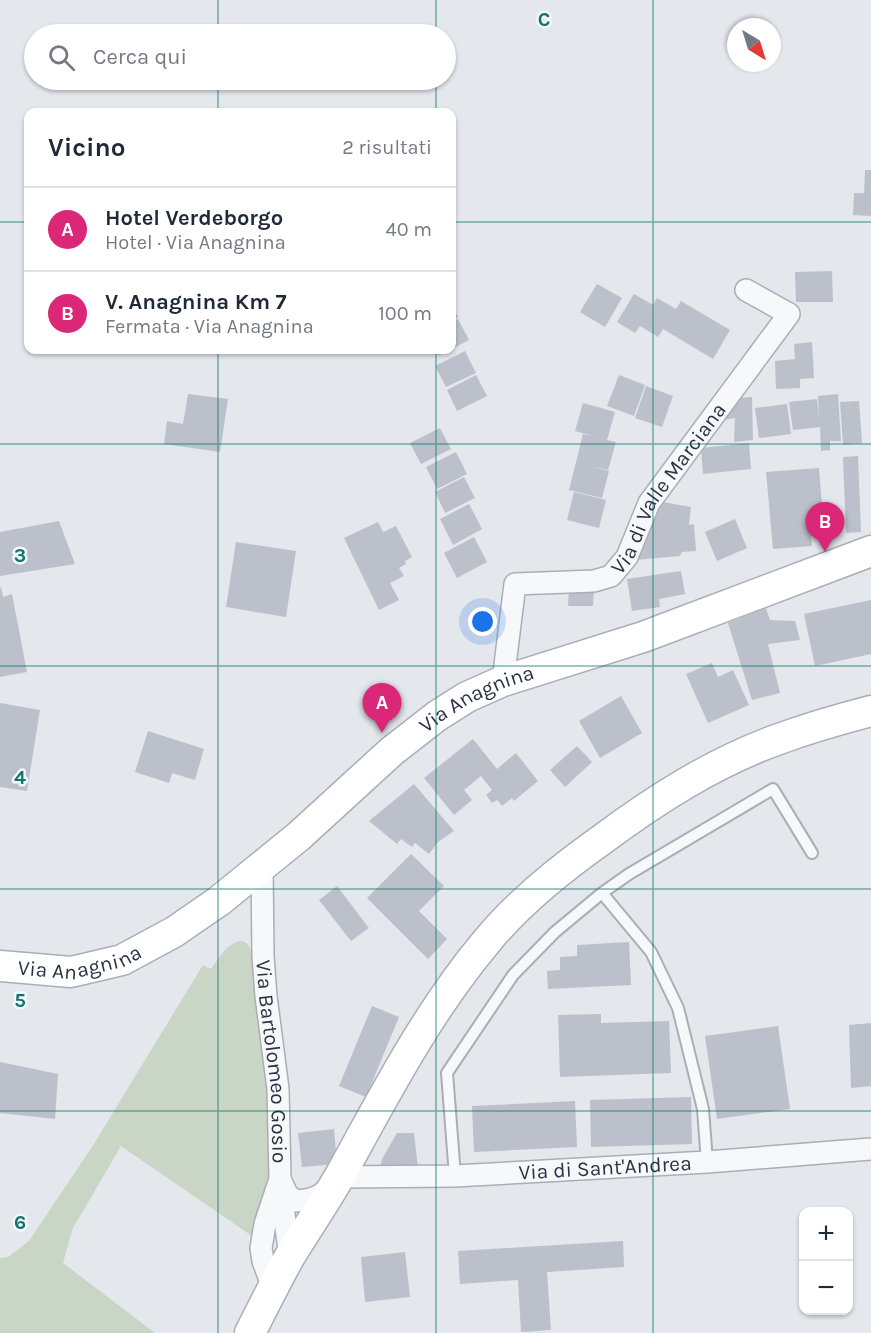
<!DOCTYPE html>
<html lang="it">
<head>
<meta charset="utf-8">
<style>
	:root { --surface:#fff; --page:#f2f2f3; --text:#1f2937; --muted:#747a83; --line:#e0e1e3; --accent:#db2777 }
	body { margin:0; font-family:Karla,sans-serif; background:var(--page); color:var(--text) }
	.controls { position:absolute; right:18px; bottom:18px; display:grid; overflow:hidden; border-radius:12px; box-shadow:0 2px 4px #0004 }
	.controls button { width:54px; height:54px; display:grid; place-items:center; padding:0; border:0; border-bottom:2px solid var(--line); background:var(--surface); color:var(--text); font:30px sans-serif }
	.compass { position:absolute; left:727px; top:18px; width:54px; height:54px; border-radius:50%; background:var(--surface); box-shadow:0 2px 4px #0004; rotate:142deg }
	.you { position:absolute; left:483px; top:622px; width:21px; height:21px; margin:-15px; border:4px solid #fff; border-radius:50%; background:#1a73e8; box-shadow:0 0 0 9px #1a73e833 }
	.badge { display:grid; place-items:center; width:39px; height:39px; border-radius:50%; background:var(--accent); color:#fff; font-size:20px; font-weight:700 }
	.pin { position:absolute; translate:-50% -50px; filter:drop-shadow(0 2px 3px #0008) }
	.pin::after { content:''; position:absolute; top:32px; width:21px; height:18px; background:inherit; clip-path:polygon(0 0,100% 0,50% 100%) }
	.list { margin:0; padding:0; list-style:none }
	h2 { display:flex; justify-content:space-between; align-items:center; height:78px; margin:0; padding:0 24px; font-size:26px }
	h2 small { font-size:20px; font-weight:400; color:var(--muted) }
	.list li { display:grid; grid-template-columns:39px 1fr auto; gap:18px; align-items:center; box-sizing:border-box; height:84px; padding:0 24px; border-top:2px solid var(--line) }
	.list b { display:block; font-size:22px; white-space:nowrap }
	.list p { margin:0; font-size:20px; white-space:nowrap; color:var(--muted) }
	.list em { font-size:20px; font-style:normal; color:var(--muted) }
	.icon { flex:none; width:33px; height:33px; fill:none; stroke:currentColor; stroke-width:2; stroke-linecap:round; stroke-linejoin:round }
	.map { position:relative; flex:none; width:871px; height:1333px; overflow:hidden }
	.search { position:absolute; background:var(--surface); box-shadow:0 2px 4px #0004; left:24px; top:24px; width:432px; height:66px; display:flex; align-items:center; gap:15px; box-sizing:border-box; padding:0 21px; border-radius:33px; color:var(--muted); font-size:22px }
	.panel { position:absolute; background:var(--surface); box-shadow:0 2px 4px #0004; left:24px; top:108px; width:432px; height:246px; border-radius:12px }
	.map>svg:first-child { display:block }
</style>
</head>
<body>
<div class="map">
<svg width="871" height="1333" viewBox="0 0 871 1333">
	<rect width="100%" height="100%" fill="#e4e7ec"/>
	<path fill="#c9d6c5" d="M240,941C247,942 249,944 251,951L266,1066L271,1144L268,1181L252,1236L121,1146L73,1228L63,1263L155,1333H0V1258L8,1257L29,1241L92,1147L203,965L211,969C220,957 225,945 240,941Z"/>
	<path fill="#bbc0ca" d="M865,170H871V216L853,215L854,193H864Z
		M832,271L833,302H796L795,272Z
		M597,284L622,298L605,327L580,312Z
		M634,294L653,305L657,298L676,309L681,301L730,330L713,359L663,329L658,337L640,326L635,333L617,322Z
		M452,304L458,317L452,320Z
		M458,319L469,340L452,349V322Z
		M812,342L814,378L800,379V388L776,389L775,361L795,359L794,344Z
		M436,350H451L439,355Z
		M465,351L476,373L446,387L435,366Z
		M476,375L487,396L457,411L447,390Z
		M619,375L645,385L634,416L607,406Z
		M646,386L673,396L662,427L635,418Z
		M188,394L228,399L220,452L164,444L167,421L183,424Z
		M838,394L841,441H830V450L821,451L820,427L793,430L789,402L817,399L819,418L818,396Z
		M752,397L753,440L734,442L735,418L724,420L735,398Z
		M859,401L862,443L843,445L840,402Z
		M583,403L615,412L607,440L616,442L608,470L586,465L609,471L602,498L569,490L583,434L597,437L575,431Z
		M787,404L791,434L759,438L755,408Z
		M440,428L451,449L421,464L410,443Z
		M749,443L751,469L703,474L701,448Z
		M456,452L467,474L437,489L426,467Z
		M858,456L861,532L846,533L843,457Z
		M819,468L824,532L811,533L812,546L773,549L766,472Z
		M464,477L475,498L445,513L435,492Z
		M574,492L606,500L599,528L567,520Z
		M663,502L691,507L689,525L694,524L696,551L682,552L680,556L635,560Z
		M469,504L482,529L453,545L440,519Z
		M735,519L747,548L717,561L705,532Z
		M59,521L75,564L0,576V532Z
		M378,522L383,532L396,526L412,557L405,561L406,564L399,568L404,576L390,583L399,600L379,610L344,538Z
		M474,537L487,562L457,578L444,553Z
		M236,542L296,551L286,617L226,607Z
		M681,571L685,594L659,599L660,607L632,611L627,579Z
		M1,587L3,597L12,594L27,672L0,677V588Z
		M569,588L594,589L593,606H568Z
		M871,600V654L815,666L804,614Z
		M766,608L770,620L795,621L800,640L768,644L780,693L752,700L728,623Z
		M712,663L718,677L733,670L749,705L708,723L686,674Z
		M621,696L642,733L600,758L579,721Z
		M0,703L40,710L27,791L0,787Z
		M148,731L204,749L195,780L172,773L169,783L135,772Z
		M473,739L497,769L516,753L538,781L514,801L512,798L502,806L497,800L492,803L486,795L492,790L481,776L464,790L472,800L454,815L424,778Z
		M577,746L592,762L565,787L550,770Z
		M414,784L454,831L438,842L429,854L415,843L412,847L401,839L397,844L369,821Z
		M411,854L444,886L419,911L447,939L428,959L367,898Z
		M337,886L369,928L351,941L319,900Z
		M629,942L631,985L548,989L547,971L560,970V957L577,956V945Z
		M372,1006L399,1017L366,1097L339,1086Z
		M601,1014V1023L669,1021L671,1073L560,1077L558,1015Z
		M871,1023V1086L851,1088L849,1025Z
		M778,1026L790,1109L717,1119L705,1036Z
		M0,1062L58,1074L55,1119L0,1113Z
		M691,1097L692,1144L591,1147L590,1100Z
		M575,1101L577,1147L474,1152L472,1106Z
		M334,1129L337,1164L302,1167L298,1133Z
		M397,1133H414L418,1168L380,1170L382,1159Z
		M623,1241L624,1267L547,1272L551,1330L521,1332L518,1280L460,1284L458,1251Z
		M405,1252L410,1297L365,1302L361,1257Z"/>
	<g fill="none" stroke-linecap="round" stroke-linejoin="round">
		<g stroke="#a9aeb7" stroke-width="14">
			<path id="lane" d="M602,893L651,952L678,1008L703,1109L707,1162
				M455,1176L447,1073L513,975L555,932L602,893L629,874L773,789L812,853"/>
		</g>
		<g stroke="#a9aeb7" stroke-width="24">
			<g id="street">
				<path id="s1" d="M503,681L515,584L594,581L611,576L627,557L649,503L789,314L746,290"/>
				<path id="s2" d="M262,867L263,956L266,996L278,1089L280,1179L265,1224L261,1248L263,1261L273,1288"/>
				<path id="s3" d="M280,1179L287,1194L295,1201C318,1200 324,1194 338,1177L455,1176L707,1162L871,1149"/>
				<path d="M280,1186L290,1256"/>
			</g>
		</g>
		<g stroke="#a9aeb7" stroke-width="33">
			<g id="secondary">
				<path id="s4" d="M0,966L71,972L122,960L174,932L219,901L299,836L392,751L437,716L467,697L503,681L643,637L871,551"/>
				<path d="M250,1333C263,1307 276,1281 290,1256C307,1228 325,1202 341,1174C385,1094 428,1011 487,941C519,902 559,870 600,841C655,800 714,762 779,739C809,728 840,719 871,711"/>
			</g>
		</g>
		<use href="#lane" stroke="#f7f8fa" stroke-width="10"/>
		<use href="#street" stroke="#f7f8fa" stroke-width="21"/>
		<use href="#secondary" stroke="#fff" stroke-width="30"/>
	</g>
	<path fill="none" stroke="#0f766e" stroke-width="1.5" stroke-opacity="0.55" d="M218,0V34M436,0V34M653,0V1333M218,80V112M436,80V112M0,222H28M452,222H871M218,350V1333M436,350V1333M0,444H871M0,666H871M0,889H871M0,1111H871"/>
	<g text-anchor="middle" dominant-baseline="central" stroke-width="5" stroke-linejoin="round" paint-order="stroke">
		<g font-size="21" fill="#2b3445" stroke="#f4f6f9">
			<text stroke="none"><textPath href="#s1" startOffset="300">Via di Valle Marciana</textPath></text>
			<text stroke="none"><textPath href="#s4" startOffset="567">Via Anagnina</textPath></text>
			<text stroke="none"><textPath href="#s4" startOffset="81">Via Anagnina</textPath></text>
			<text stroke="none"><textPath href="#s2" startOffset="195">Via Bartolomeo Gosio</textPath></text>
			<text stroke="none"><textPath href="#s3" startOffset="346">Via di Sant'Andrea</textPath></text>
		</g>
	</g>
	<g font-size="20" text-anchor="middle" font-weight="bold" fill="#0f766e" stroke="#f4f6f9" stroke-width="5" stroke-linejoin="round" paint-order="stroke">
		<text x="544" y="26">C</text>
		<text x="20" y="562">3</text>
		<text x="20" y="784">4</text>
		<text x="20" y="1007">5</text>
		<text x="20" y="1229">6</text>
	</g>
</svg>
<div class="controls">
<button>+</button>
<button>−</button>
</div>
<svg class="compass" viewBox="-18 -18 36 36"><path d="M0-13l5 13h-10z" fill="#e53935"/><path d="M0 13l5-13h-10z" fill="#747a83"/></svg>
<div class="you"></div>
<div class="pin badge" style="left:382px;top:733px">A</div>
<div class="pin badge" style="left:825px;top:552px">B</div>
<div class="search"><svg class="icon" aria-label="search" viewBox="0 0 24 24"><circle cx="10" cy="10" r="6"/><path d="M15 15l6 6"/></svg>Cerca qui</div>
<section class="panel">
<h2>Vicino<small>2 risultati</small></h2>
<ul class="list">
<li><span class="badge">A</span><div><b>Hotel Verdeborgo</b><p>Hotel · Via Anagnina</p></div><em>40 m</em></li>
<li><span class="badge">B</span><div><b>V. Anagnina Km 7</b><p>Fermata · Via Anagnina</p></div><em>100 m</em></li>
</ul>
</section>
</div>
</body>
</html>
